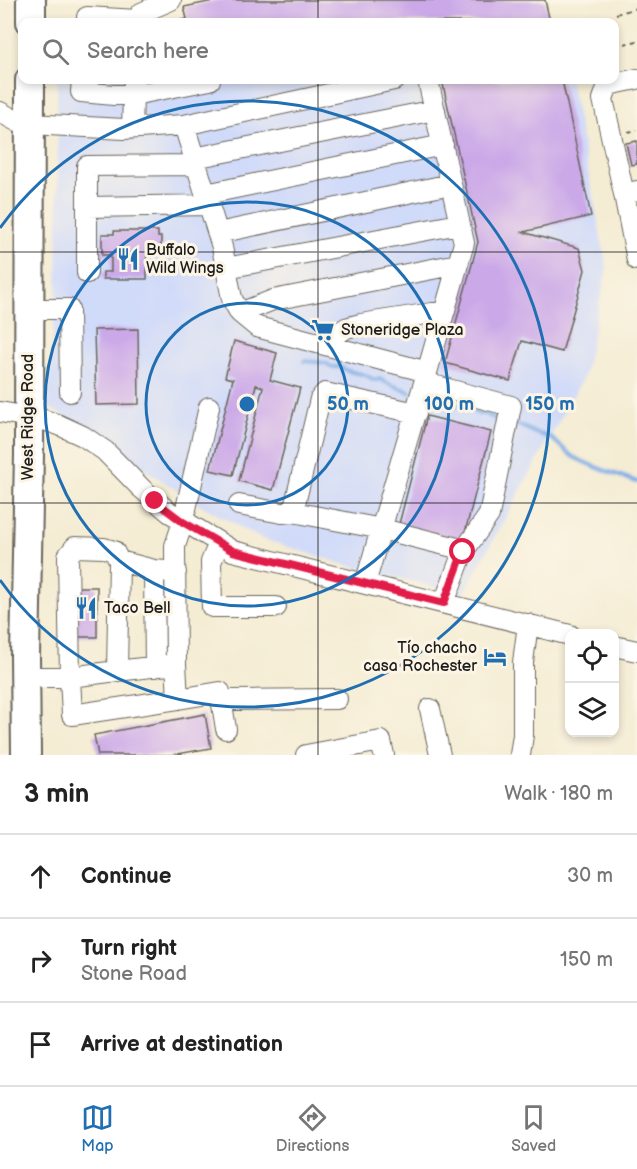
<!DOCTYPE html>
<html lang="en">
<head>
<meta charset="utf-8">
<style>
	:root { --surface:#fff; --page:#f6f6f6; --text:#222; --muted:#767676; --line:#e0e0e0; --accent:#1f6fb2 }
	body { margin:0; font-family:"Balsamiq Sans",sans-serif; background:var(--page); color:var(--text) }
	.controls { position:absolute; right:18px; bottom:18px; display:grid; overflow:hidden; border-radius:12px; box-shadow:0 3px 9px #0003 }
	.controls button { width:54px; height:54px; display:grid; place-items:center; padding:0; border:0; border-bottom:2px solid var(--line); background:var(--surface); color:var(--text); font:30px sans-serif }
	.stop { position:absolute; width:18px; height:18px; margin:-14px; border:4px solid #e11d48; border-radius:50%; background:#fff }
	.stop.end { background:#e11d48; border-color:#fff; box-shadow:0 2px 6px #0008 }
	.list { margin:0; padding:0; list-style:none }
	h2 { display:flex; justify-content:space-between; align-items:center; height:78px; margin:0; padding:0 24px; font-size:26px }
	h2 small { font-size:20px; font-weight:400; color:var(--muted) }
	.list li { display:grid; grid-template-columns:39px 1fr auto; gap:18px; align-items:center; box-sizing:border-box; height:84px; padding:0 24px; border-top:2px solid var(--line) }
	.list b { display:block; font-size:22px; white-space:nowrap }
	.list p { margin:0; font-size:20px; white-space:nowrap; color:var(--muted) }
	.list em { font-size:20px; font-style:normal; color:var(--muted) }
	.icon { flex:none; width:33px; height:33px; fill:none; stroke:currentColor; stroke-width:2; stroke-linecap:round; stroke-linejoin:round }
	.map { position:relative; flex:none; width:637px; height:755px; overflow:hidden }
	.search { position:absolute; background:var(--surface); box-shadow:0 3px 9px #0003; left:18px; right:18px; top:18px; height:66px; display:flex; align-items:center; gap:15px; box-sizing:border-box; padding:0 21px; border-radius:12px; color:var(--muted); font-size:22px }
	.sheet { height:330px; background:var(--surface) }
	nav { display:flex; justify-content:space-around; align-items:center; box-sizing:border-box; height:84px; border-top:2px solid var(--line); background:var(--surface); font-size:16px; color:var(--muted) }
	nav a { display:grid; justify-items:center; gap:3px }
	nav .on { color:var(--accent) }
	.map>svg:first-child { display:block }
</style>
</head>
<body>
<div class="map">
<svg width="637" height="755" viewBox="0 0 637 755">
	<rect width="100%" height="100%" fill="#fcf5e5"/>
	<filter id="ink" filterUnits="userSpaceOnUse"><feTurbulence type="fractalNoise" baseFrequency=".0167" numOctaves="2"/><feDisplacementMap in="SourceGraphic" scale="12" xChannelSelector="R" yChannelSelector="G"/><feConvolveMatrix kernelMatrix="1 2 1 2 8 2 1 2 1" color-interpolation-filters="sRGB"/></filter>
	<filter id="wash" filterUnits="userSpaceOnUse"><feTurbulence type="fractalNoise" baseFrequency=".008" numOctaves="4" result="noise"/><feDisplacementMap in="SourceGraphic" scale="24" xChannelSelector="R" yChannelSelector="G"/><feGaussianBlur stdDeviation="1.35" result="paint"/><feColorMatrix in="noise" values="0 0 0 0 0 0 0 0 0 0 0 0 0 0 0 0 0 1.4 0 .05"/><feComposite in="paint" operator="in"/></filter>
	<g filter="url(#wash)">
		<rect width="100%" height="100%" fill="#f4ecd3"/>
		<path fill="#d0daf9" d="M57,80H570L607,268L584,376L463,594L342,564L260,538L190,499L47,406L57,283L58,215Z"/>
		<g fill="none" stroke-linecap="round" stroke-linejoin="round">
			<path stroke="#7dace7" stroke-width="4" d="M304,361L326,363L331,367H339L348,371L366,375L374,380L381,379L387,383L410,392
				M431,398L445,402H449L456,406L461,405L479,414L483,413L502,422
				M518,425L536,433L551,438L573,457L593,466L637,482"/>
		</g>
		<g id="blocks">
			<path fill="#cba8e8" d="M218,0H545L550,22H176V21L187,19L184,7Z
				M143,16L170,21V22H143Z
				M442,80H562L591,216L523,232L579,248L585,270L562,352L522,341L510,381L445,363L478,242Z
				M637,141V164L631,165L626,143Z
				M114,231H158V237H161V254H147V279H103V272H111V255H102V234H114Z
				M138,329L139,404L96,405L94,330Z
				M234,341L277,353L270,380L300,388L273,490L239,481L263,387L256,385L233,475L210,470L233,379L225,377Z
				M427,416L491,432L462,544L398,528Z
				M75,587H97V637H76Z
				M205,714L211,748L172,755H98L94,735Z"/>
		</g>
	</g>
	<g filter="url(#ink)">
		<use href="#blocks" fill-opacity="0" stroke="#68655c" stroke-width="1.5"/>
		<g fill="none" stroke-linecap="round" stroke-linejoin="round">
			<g stroke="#68655c" stroke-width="22">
				<path id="minor" d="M87,17L137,20
					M137,22L141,13L171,0
					M637,79L608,85L603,99L624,194L637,191
					M82,80L81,92L114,95H133L134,80
					M0,112L18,122L30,124L124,129L184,125L222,247L232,299L240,313L257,327L420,370L433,385L511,406L489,515L463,552L444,603
					M184,125L394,80
					M132,129L133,95L210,80
					M194,158L435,110
					M206,194L443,145
					M624,194L637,260
					M87,207L210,205
					M218,233L451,184
					M226,268L459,224
					M87,273V166L196,165
					M29,309H69L70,392
					M240,313L273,300L458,264
					M323,344L346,328L361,324L445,311
					M0,412L41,419L59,425L83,436L105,451L141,488L169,512L233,551L570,635
					M416,413L325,393L320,399L293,512L382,529L465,550
					M239,505L282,513L293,512
					M219,543L211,562L212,607H276
					M119,561L114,551L104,548L75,547L68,556L70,677L117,671L119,561L154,570L176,572
					M154,570L155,667
					M365,584L426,376L464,243L428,80
					M614,646L637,651
					M117,671L168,665
					M25,677H70L72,715L178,699L176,664L175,546L183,522L209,407
					M178,699L220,692L226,729
					M221,702L232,700L337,699
					M430,709L440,755
					M306,755L381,741L384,755
					M520,755L523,735V662L528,624"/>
			</g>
			<g stroke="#68655c" stroke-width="32">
				<path id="highway" d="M31,22V0
					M26,755L25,656L29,454L30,80"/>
			</g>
			<path stroke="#68655c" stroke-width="2" stroke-dasharray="4.5 4.5" stroke-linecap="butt" d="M616,14L637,8
				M624,44L637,41
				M628,132L637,130"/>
			<use href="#minor" stroke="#fff" stroke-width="20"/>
			<use href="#highway" stroke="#fff" stroke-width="28"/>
		</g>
	</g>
	<g fill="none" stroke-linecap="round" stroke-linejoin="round" filter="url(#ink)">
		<path stroke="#e11d48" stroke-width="8" d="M155,501L183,522L233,551L444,603L463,552"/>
	</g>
	<path fill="none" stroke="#1c1c1c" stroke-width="1.5" stroke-opacity="0.55" d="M318,0V22M318,80V755M0,252H637M0,503H637"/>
	<g fill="none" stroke="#1f6fb2" stroke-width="3">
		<circle cx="247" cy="404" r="101"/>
		<circle cx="247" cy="404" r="202"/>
		<path d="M0 228A303 303 0 1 1 0 580"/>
	</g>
	<defs>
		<g id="restaurant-bare" transform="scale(1.8)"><path d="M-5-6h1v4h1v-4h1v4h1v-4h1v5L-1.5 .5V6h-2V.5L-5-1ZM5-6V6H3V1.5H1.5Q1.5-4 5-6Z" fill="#1f6fb2" stroke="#fcf5e5" stroke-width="2.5" paint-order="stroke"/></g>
		<g id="supermarket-bare" transform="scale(1.8)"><path d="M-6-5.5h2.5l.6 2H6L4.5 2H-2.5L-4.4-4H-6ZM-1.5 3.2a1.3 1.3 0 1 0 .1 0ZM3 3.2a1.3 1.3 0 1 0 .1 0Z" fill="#1f6fb2" stroke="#fcf5e5" stroke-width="2.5" paint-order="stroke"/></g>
		<g id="hotel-bare" transform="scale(1.8)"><path d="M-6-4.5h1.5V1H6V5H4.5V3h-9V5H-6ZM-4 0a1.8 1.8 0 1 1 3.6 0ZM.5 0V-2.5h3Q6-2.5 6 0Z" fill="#1f6fb2" stroke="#fcf5e5" stroke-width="2.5" paint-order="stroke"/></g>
	</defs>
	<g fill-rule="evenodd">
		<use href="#restaurant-bare" x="128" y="259"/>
		<use href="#supermarket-bare" x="323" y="330"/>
		<use href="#restaurant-bare" x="86" y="608"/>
		<use href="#hotel-bare" x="495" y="657"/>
	</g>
	<g text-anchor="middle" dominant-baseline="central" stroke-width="6" stroke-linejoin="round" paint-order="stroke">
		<g font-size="16" fill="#1c1c1c" stroke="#fcf5e5" text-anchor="start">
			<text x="146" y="250">Buffalo<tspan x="146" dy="18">Wild Wings</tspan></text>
			<text x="341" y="330">Stoneridge Plaza</text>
			<text x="104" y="608">Taco Bell</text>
			<text x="477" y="648" text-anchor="end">Tío chacho<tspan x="477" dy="18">casa Rochester</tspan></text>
		</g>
		<g font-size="16" fill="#1c1c1c" stroke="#fcf5e5">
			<text transform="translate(28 417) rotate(-90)">West Ridge Road</text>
		</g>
	</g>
	<circle cx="247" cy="404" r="9" fill="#1f6fb2" stroke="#fcf5e5" stroke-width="3"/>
	<g font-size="18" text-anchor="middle" font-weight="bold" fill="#1f6fb2" stroke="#fcf5e5" stroke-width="6" stroke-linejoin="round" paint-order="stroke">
		<text x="348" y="410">50 m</text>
		<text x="449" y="410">100 m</text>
		<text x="550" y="410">150 m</text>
	</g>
</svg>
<div class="controls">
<button><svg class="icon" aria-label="locate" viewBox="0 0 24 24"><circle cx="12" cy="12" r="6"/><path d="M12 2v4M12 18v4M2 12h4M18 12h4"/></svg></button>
<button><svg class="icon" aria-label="layers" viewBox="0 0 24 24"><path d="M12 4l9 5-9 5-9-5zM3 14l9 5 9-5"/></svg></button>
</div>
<div class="stop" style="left:463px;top:552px"></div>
<div class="stop end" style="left:155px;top:501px"></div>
<div class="search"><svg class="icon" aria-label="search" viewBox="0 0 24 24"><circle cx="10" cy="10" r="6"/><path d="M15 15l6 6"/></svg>Search here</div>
</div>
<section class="sheet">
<h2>3 min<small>Walk · 180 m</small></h2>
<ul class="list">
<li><svg class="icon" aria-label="ahead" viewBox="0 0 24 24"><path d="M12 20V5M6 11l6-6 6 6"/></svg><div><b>Continue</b></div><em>30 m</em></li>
<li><svg class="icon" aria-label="right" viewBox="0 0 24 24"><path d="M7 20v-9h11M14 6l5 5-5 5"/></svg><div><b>Turn right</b><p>Stone Road</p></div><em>150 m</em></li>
<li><svg class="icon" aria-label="arrive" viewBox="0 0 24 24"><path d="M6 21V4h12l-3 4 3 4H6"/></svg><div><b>Arrive at destination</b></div></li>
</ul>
</section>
<nav>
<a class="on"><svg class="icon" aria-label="map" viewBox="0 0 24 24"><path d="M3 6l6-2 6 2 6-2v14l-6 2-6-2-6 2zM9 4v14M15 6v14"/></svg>Map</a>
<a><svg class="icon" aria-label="directions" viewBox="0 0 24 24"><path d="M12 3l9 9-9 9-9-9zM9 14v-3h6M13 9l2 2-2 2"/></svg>Directions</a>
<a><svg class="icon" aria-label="saved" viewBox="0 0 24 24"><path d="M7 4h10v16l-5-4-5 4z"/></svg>Saved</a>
</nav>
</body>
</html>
